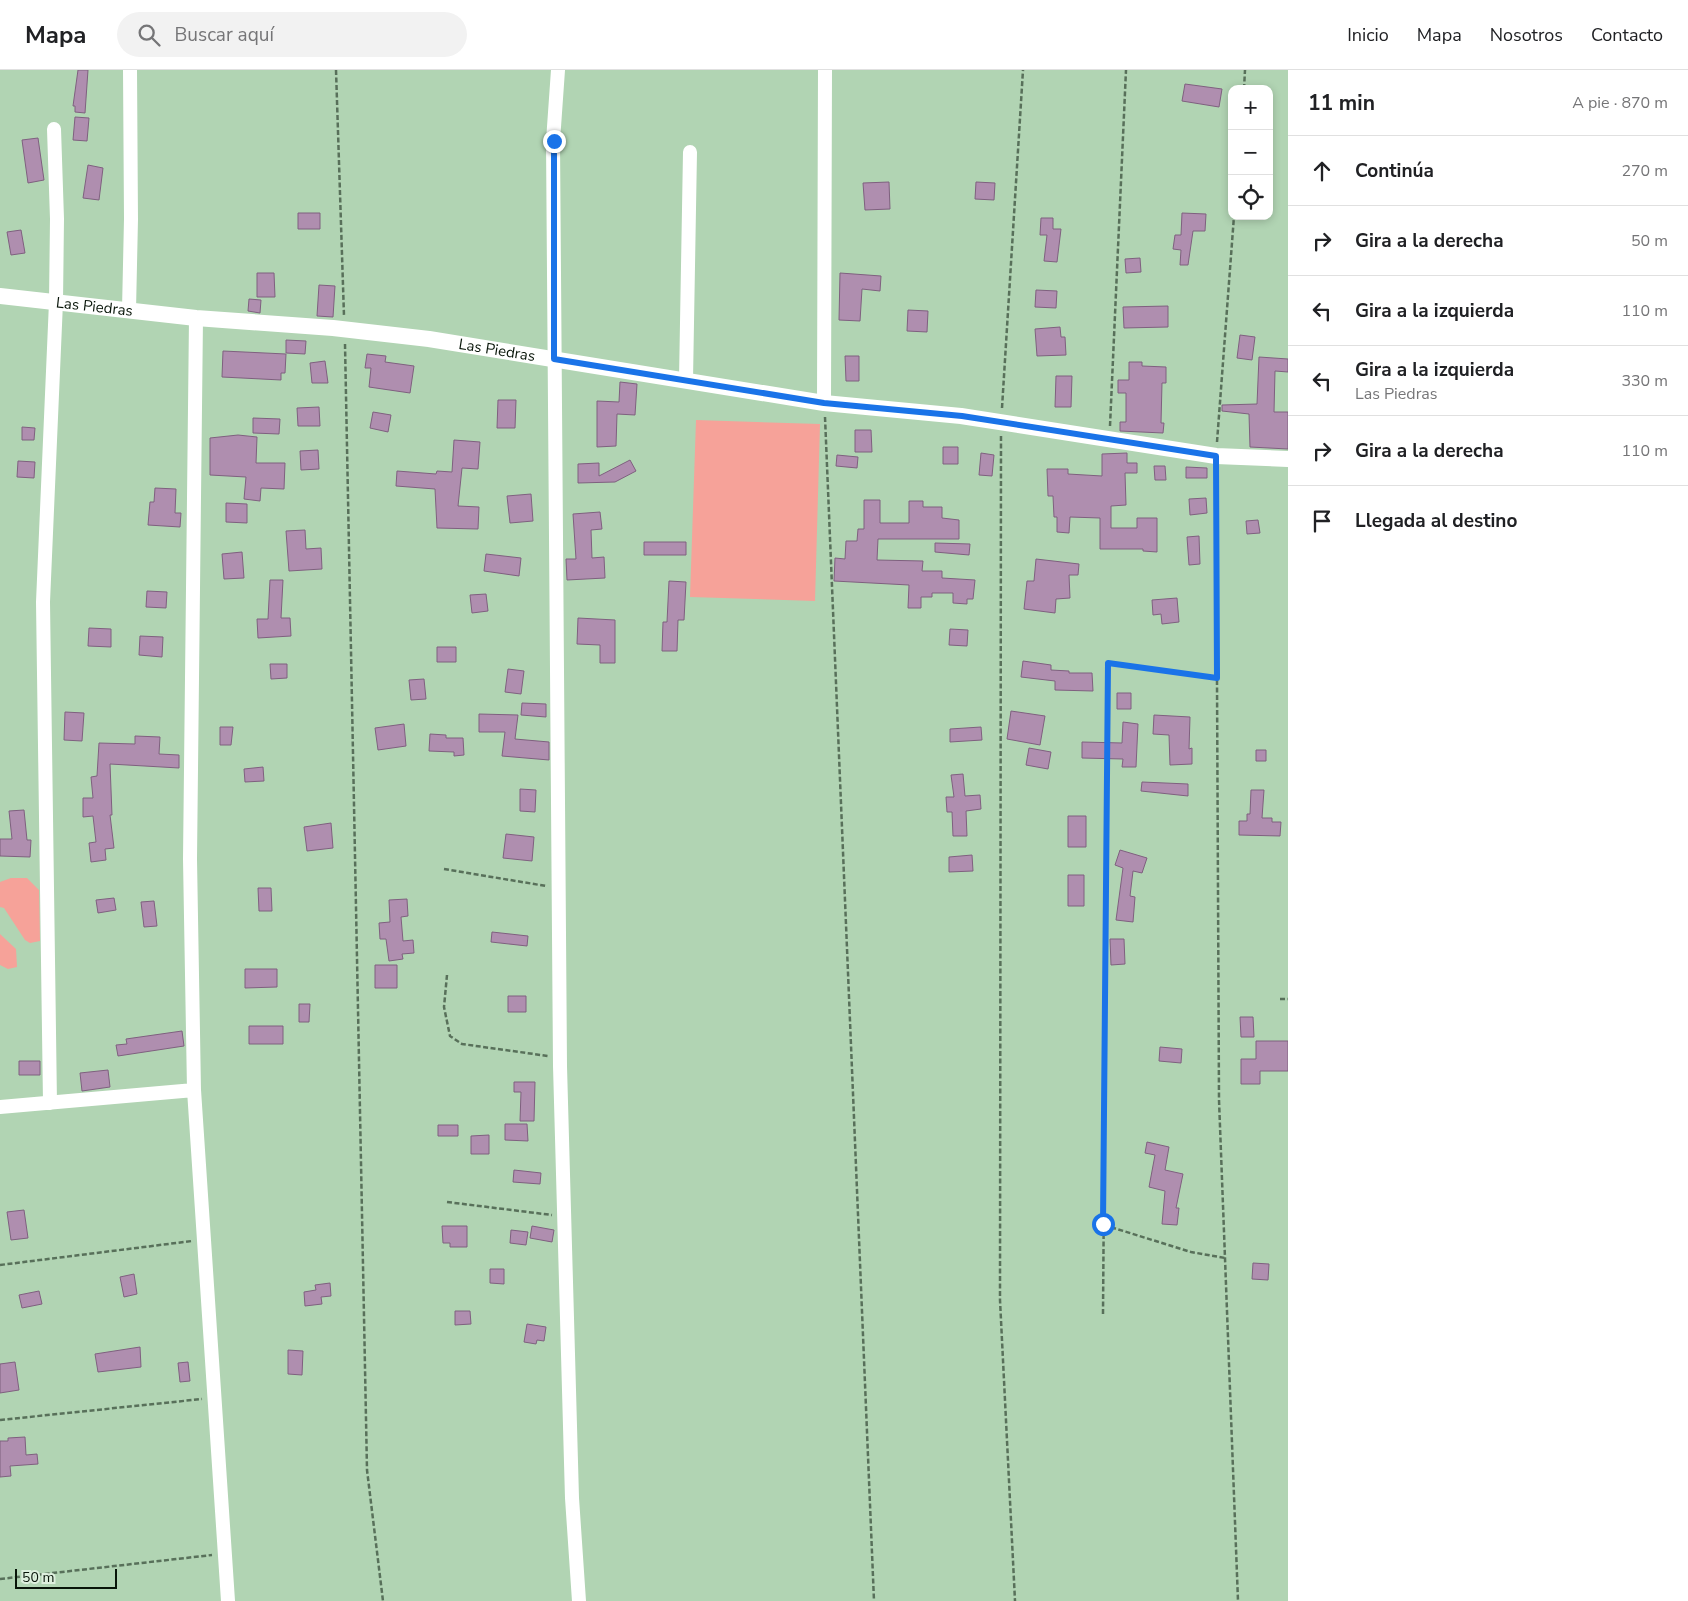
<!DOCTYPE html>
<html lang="es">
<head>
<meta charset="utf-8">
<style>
	:root { --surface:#fff; --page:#f2f2f2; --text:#202124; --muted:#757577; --line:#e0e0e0 }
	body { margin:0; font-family:"Nunito Sans",sans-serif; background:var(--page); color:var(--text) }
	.controls { position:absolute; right:15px; top:15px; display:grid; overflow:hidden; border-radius:10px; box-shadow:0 2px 8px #0003 }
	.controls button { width:45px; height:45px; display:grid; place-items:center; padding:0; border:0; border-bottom:1px solid var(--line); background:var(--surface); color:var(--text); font:25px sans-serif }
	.scale { position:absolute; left:15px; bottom:12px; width:102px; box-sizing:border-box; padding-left:5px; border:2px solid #081509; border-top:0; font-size:14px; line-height:18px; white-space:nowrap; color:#081509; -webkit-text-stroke:4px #def0de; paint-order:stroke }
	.stop { position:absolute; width:15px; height:15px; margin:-11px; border:4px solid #1a73e8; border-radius:50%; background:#fff }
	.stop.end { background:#1a73e8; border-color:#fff; box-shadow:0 1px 5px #0008 }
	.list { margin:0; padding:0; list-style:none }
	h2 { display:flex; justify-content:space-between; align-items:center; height:65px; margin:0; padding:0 20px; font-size:21px }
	h2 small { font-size:16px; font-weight:400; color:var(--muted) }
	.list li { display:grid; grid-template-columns:32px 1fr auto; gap:15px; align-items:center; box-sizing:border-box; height:70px; padding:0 20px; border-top:1px solid var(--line) }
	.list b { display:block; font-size:19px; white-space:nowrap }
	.list p { margin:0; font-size:16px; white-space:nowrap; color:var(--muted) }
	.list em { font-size:16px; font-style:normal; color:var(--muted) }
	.icon { flex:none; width:28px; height:28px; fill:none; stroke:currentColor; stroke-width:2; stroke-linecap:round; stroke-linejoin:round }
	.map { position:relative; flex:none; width:1288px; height:1531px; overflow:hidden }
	header { display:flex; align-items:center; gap:30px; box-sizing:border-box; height:70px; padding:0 25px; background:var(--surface); border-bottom:1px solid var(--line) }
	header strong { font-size:24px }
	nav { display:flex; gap:28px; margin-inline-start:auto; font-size:18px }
	.search { width:350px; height:45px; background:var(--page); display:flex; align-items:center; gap:12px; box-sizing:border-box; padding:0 18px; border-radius:28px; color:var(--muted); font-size:19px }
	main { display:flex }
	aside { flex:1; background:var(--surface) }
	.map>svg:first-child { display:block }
</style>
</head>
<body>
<header>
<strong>Mapa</strong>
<div class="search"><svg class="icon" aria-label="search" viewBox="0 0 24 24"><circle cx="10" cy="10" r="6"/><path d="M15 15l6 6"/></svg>Buscar aquí</div>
<nav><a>Inicio</a><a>Mapa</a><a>Nosotros</a><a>Contacto</a></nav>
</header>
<main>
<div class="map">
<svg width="1288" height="1531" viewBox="0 0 1288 1531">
	<rect width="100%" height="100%" fill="#b1d4b3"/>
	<path fill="#f6a299" d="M696,350L820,354L815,531L690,527Z
		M11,808H27L39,820L40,871L30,873L25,870L4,838L0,837V812Z
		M0,864L16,879L17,897L8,899L0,895Z"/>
	<path fill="#af8eaf" stroke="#7f607f" d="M78,0H88L85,43L75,42V36H73Z
		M1185,14L1222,19L1219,37L1182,31Z
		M75,47L89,48L87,71L73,70Z
		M38,68L44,110L28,113L22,70Z
		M88,95L103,98L99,130L83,128Z
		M889,112L890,139L865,140L863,113Z
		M976,112L995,113L994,130L975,129Z
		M298,143H320V159H298Z
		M1182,143L1206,144L1205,161H1193L1188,195H1180L1181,180L1173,179L1175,165H1181Z
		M1041,148H1053V159H1061L1057,192L1044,191L1047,165H1040Z
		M21,160L25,183L11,185L7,162Z
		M1140,188L1141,202L1126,203L1125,189Z
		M257,203H274L275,227H257Z
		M840,203L881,206L880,221L862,219L860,251L839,250Z
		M319,215L335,216L333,247L317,246Z
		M1036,220L1057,221L1056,238L1035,237Z
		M249,229L261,230L260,243L248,241Z
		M1168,236V257L1124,258L1123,237Z
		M908,240L928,241L927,262L907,261Z
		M1060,257L1061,267H1065L1066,285L1037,286L1035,259Z
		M1240,265L1255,267L1252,290L1237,288Z
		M286,270L306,271L305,284L286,283Z
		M223,281L286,284L285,303H281V310L222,307Z
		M367,284L386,286L385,292L414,296L410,323L369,317L371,298H365Z
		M845,286H859V311H846Z
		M1259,287L1288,289V302L1275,301L1274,342H1288V379L1250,377L1249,344L1222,341V335L1257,334Z
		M325,291L328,313H312L310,293Z
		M1129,292H1142V296L1166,297V313H1162L1161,353H1164L1163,363L1120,361V352H1126V323H1118V310H1129Z
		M1056,306H1072L1071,337H1055Z
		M620,312L637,314L635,345L617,344L616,376L597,377V331L619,332Z
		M498,330H516L515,358H497Z
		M319,337L320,356H298L297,338Z
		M373,342L391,345L388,362L370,358Z
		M253,348L280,349L279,364L253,363Z
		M22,357L35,358L34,370H22Z
		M855,360H871L872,382H855Z
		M238,365L257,367L256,393H285L284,419L261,418L260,431L244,429L246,407L210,405V368Z
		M454,370L480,372L478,399L462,398L458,436L479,437L478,459L437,458L435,419L396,416L397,401L436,404L437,401L452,402Z
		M943,377H958V394H943Z
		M318,380L319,399L301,400L300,381Z
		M981,383L994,385L992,406L979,405Z
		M1127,383V393H1137V403H1125L1126,435L1111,436V458H1137V448H1157V482L1143,481V479H1100V448L1070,447L1069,463L1057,462V447H1054L1053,426H1048L1047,399H1068V404L1102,406V384Z
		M837,385L858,387L857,398L836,396Z
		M630,390L636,401L615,412L578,413V394L599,393V406Z
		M18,391L35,392L34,408L17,407Z
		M1154,396H1165L1166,410H1155Z
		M1186,397L1207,398V408H1186Z
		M155,418L176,419L175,443H181L180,457L148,455L150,432H154Z
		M531,424L533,451L510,453L507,426Z
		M1206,428L1207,443L1190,445L1189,429Z
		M864,430H880V453H909V431H923V437H942V448L959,450V469H878L877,490L923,491L922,501H942V508L975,510L973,529H967V534L953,533V523H932V527H921V538H908L909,515L834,511L835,488L845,489L846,471H857L858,459H864Z
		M226,433L247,434V453L226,452Z
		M600,442L602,459L591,460L592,488L604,487L605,508L567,510L566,489H576L573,444Z
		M1258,450L1260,463L1247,464L1246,451Z
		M305,460L306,479L321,478L322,499L289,501L286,461Z
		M1199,466L1200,494L1189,495L1187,467Z
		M644,472H686V485H644Z
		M935,473L970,474L969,485L935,482Z
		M242,482L244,508L224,509L222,484Z
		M486,484L521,488L519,506L484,501Z
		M1036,489L1079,494L1078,505H1069L1070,528L1056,529L1055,543L1024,539L1027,511H1034Z
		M270,510H283L281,548H290L291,566L258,568L257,549H268Z
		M669,511L686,512L684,550H678L677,581H662L663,552H667Z
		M147,521L167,522L166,538L146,537Z
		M486,524L488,541L472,543L470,525Z
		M1177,528L1179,552L1162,554L1161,544L1153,545L1152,530Z
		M578,548L615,550V593H600V575L577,574Z
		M89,558L111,559V577L88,576Z
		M950,559L968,560L967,576L949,575Z
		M140,566L163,567L162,587L139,585Z
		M437,577H456V592H437Z
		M1023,591L1051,595V600L1069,601V603H1092L1093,621L1055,620V611L1021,607Z
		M270,594H287V608L271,609Z
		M508,599L524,601L521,624L505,622Z
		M424,609L426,629L411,630L409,610Z
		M1117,623H1131V639H1117Z
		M522,633L546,634V647L521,645Z
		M1011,641L1045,646L1040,675L1007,669Z
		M65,642L84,643L82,671L64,670Z
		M479,644L518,645L515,669L549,672V690L502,686L505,662H479Z
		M1154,645L1190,647L1189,679L1192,678V694L1170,695L1169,665L1153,664Z
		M1123,652L1138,654L1136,697H1122L1123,689L1082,688V672L1122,673Z
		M404,654L406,676L378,680L375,658Z
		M220,657H233L231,675H220Z
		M981,657L982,670L950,672V659Z
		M430,664L446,665V668H463L464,685L454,686V682L429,681Z
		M135,666L160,667L159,684L179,685V698L110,694L112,745H110L114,778L105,779L106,790L91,792L89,773L96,772L93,746L83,747V728H93L91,707L97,706L99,673L135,674Z
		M1029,678L1051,682L1048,699L1026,695Z
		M1256,680H1266V691H1256Z
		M263,697L264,711L245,712L244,699Z
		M963,704L965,726L980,725L981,739L966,741L967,766H953L952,742H947L946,727H954L951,705Z
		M1142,712L1188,714V726L1141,721Z
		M520,719L536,720L535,742L520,741Z
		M1251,720H1264L1262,748H1272V752H1281L1280,766L1239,765V751H1247V744H1250Z
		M24,740L27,770H31L30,787L0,786V769H12L9,741Z
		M1068,746H1086V777H1068Z
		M331,753L333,778L307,781L304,757Z
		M506,764L534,767L532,791L503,788Z
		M1120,780L1147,788L1142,803L1133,801L1130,826L1135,827L1133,852L1116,850L1123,798L1115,795Z
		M972,785L973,801L949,802V787Z
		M1068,805H1084V836H1068Z
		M258,818H271L272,841H259Z
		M114,828L116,840L98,843L96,830Z
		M407,829L408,846L401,847L403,871L413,870L414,883L402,884L403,889L389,891L386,869H380L379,853L390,852L389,830Z
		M154,831L157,856L144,857L141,832Z
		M492,862L528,866L527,876L491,872Z
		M1110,869H1124L1125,894L1111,895Z
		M375,895H397V918H375Z
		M245,899H277V917L245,918Z
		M508,926H526V942H508Z
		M299,934H310L309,952H299Z
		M1240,947H1253L1254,967H1241Z
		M249,956H283V974H249Z
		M182,961L184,976L118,986L116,975L127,974L126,969Z
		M1256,971H1288V1001H1260V1014H1241V989H1256Z
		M1160,977L1182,979L1181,993L1159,991Z
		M19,991H40V1005H19Z
		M108,1000L110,1017L82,1021L80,1003Z
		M514,1012H535L534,1051H520L521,1022H514Z
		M505,1054H527L528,1071L505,1070Z
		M438,1055H458V1066H438Z
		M489,1065V1084H471V1066Z
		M1147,1072L1169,1077L1165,1100L1183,1104L1176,1138H1179L1177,1155L1162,1154L1165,1121L1149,1117L1155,1085L1145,1083Z
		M514,1100L541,1103L540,1114L513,1112Z
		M24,1140L28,1168L11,1170L7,1142Z
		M442,1156H467V1177H450V1173H443Z
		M532,1156L554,1160L552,1172L530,1168Z
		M511,1160L528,1162L526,1175L510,1173Z
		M1253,1193L1269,1194L1268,1210L1252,1209Z
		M490,1199H504V1214L490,1213Z
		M134,1204L137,1224L124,1227L120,1207Z
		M330,1213L331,1226L321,1227L322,1234L305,1236L304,1222L316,1220L315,1215Z
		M39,1221L42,1234L22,1238L19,1225Z
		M455,1241H470L471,1254L455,1255Z
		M527,1254L546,1257L544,1271L537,1270L536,1274L524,1272Z
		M140,1277L141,1297L98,1302L95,1284Z
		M288,1280L303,1281L302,1305L288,1304Z
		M15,1292L19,1320L0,1323V1294Z
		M188,1292L190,1311L180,1312L178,1293Z
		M25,1367L26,1385L37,1384L38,1394L10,1396L11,1406L0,1407V1371H8V1368Z"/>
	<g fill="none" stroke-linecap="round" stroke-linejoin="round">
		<path stroke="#58705a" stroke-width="2.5" stroke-dasharray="5 2.5" stroke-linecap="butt" d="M336,0L344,246
			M1244,19L1245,0
			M345,274L367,1400L383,1531
			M1002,338L1023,0
			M825,347L874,1531
			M1110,356L1126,0
			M1001,366L1000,1230L1015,1531
			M1217,372L1234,146
			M1216,400L1219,1030L1238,1531
			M444,799L546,816
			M447,905L444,937L450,966L462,974L548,986
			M1280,929H1288
			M447,1132L552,1145
			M1104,1155L1191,1182L1225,1188
			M0,1195L192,1171
			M1103,1244L1108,593L1217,608
			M0,1350L202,1329
			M0,1509L212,1485"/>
		<path stroke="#fff" stroke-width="14" d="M558,0L553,71L560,996L572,1428L579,1531
			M129,240L131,149L130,0
			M196,248L190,789L194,1020L228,1531
			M686,310L690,82
			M824,333L825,0
			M50,1033L43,532L56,232L57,149L54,59
			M0,1037L194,1020"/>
		<path stroke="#fff" stroke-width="16" id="s1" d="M0,226L196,248L333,258L429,269L824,333L961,346L1216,386L1288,389"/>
	</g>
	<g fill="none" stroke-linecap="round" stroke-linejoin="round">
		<path stroke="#1a73e8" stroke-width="6" d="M554,71V289L824,333L962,346L1216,386L1217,608L1108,593L1103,1154"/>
	</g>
	<g text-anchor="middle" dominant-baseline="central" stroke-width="4.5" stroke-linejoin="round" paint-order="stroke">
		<g font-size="15" fill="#081509" stroke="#def0de">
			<text stroke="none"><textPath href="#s1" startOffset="95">Las Piedras</textPath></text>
			<text stroke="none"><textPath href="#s1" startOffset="500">Las Piedras</textPath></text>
		</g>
	</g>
</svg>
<div class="controls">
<button>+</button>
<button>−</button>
<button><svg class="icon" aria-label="locate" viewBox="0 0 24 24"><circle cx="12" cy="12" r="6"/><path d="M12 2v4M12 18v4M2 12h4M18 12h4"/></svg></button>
</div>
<div class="scale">50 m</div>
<div class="stop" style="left:1103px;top:1154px"></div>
<div class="stop end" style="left:554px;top:71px"></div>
</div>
<aside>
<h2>11 min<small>A pie · 870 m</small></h2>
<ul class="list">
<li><svg class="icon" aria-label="ahead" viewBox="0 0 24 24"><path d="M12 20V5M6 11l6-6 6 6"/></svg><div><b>Continúa</b></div><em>270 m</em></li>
<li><svg class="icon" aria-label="right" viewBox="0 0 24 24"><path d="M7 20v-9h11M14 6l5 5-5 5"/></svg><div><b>Gira a la derecha</b></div><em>50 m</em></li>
<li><svg class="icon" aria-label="left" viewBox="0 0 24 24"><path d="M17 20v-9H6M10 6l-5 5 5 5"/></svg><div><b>Gira a la izquierda</b></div><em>110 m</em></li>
<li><svg class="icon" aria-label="left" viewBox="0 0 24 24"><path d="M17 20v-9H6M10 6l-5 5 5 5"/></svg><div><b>Gira a la izquierda</b><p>Las Piedras</p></div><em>330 m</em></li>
<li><svg class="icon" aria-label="right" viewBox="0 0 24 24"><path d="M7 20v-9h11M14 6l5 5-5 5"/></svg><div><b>Gira a la derecha</b></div><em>110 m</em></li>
<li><svg class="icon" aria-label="arrive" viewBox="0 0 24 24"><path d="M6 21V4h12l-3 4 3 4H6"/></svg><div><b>Llegada al destino</b></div></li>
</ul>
</aside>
</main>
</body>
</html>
